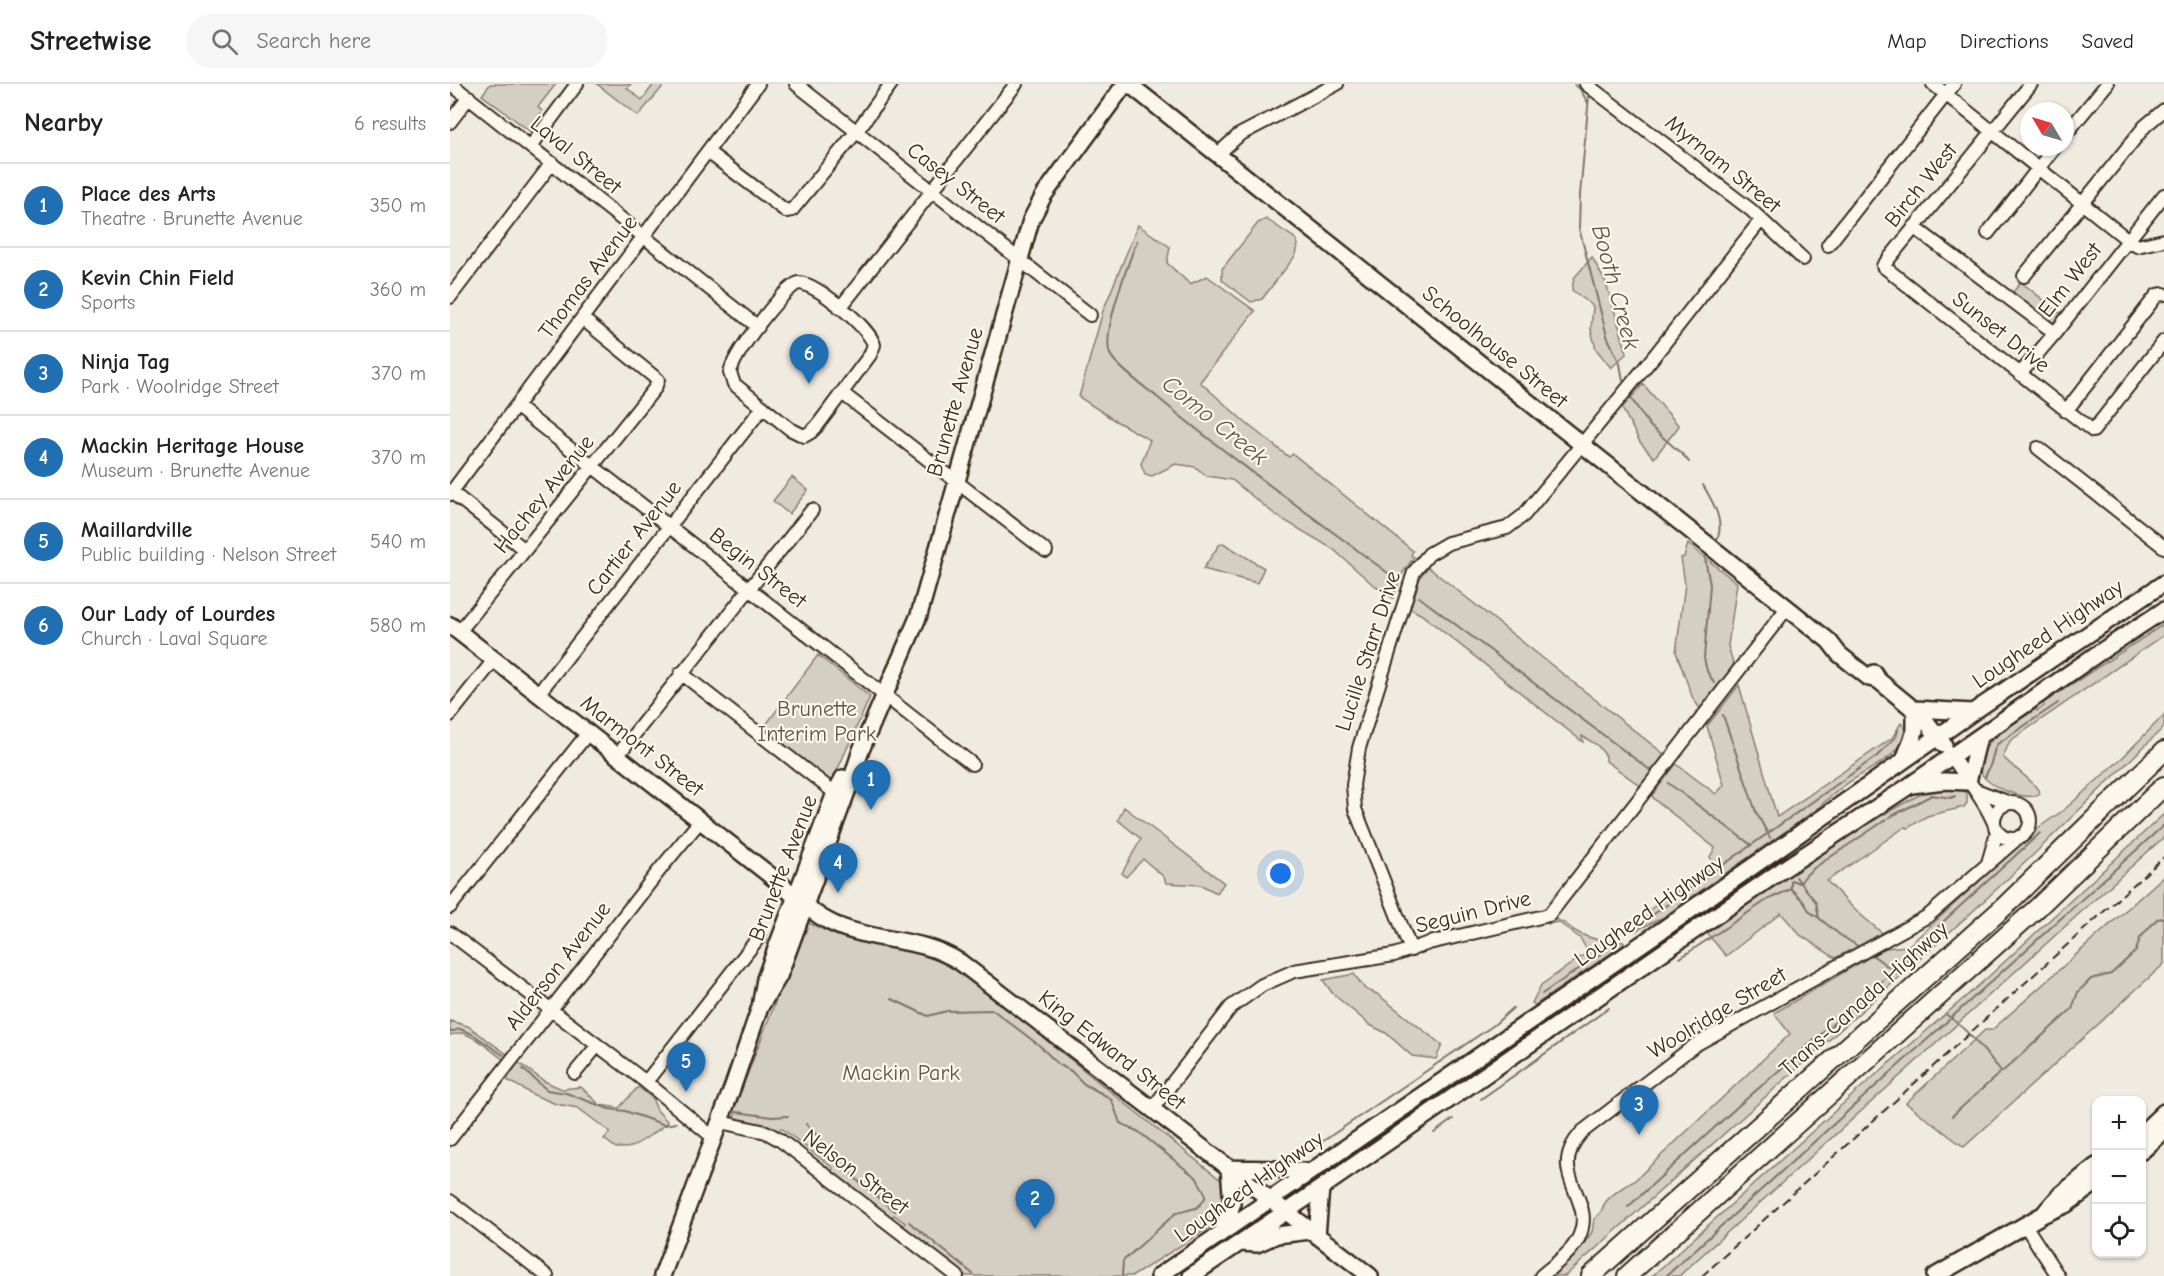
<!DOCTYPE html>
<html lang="en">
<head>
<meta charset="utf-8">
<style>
	:root { --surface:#fff; --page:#f6f6f6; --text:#222; --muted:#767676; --line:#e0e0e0; --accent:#1f6fb2 }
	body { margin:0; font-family:"Comic Neue",sans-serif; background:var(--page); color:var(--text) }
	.controls { position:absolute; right:18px; bottom:18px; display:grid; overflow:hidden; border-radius:12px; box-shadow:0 2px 4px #0004 }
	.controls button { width:54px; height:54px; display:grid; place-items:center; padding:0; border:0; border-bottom:2px solid var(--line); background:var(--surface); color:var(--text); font:30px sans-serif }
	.compass { position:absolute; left:1570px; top:18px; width:54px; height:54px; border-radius:50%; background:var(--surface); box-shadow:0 2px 4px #0004; rotate:308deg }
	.you { position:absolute; left:831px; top:790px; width:21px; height:21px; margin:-15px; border:4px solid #fff; border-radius:50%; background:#1a73e8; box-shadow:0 0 0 9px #1a73e833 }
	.badge { display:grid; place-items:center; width:39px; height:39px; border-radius:50%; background:var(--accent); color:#fff; font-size:20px; font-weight:700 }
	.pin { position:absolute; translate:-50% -50px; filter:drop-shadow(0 2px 3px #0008) }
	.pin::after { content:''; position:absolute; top:32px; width:21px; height:18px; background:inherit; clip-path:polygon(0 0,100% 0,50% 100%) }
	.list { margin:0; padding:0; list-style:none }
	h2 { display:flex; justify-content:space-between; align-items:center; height:78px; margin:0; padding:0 24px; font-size:26px }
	h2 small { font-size:20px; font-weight:400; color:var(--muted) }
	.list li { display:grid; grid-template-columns:39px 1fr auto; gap:18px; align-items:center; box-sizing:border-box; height:84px; padding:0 24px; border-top:2px solid var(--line) }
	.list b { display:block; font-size:22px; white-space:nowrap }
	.list p { margin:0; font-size:20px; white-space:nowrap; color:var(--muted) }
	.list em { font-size:20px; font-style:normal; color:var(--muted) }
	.icon { flex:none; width:33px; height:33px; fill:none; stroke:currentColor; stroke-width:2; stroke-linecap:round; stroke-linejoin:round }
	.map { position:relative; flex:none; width:1714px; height:1192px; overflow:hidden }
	header { display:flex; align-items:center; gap:36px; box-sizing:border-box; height:84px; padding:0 30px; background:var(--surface); border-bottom:2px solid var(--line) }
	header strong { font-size:28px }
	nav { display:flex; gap:33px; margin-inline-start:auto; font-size:21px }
	.search { width:420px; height:54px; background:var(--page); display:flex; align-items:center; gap:15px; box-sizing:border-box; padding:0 21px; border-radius:24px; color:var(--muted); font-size:22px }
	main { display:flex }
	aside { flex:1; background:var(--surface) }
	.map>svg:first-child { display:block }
</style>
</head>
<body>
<header>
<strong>Streetwise</strong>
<div class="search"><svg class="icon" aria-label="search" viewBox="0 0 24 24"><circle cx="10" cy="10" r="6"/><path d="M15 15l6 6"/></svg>Search here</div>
<nav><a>Map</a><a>Directions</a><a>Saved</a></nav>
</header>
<main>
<aside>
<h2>Nearby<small>6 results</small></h2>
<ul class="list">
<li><span class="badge">1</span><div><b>Place des Arts</b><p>Theatre · Brunette Avenue</p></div><em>350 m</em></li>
<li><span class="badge">2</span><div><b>Kevin Chin Field</b><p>Sports</p></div><em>360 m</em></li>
<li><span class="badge">3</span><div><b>Ninja Tag</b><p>Park · Woolridge Street</p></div><em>370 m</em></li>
<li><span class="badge">4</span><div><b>Mackin Heritage House</b><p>Museum · Brunette Avenue</p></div><em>370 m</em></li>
<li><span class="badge">5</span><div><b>Maillardville</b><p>Public building · Nelson Street</p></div><em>540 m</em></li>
<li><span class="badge">6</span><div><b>Our Lady of Lourdes</b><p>Church · Laval Square</p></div><em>580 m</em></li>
</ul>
</aside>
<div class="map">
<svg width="1714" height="1192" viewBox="0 0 1714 1192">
	<rect width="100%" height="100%" fill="#f0ebe0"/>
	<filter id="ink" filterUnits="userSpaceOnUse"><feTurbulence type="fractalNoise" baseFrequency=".0167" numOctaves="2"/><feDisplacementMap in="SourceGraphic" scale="12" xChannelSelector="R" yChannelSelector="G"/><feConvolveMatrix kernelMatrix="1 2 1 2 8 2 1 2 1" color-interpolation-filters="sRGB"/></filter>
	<g filter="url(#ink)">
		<path fill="#d5cec3" stroke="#887c70" stroke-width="1.5" d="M40,0H106L88,23L92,27L81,48L32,11Z
			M147,0H181L177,4L192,16L204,0H215L188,32Z
			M816,135L846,155L848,161L846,171L812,215L801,218L772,196V185L808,139Z
			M688,141L720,163L717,179L740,200L757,192L805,227L750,298L797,340L839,373L843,370L963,467L961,471L964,473L952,490L943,514L920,498L883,465L827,432L782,396L757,392L745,383L726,380L702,392L695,390L691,380L700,356L664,336L629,313L653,227Z
			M1142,173L1156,199L1177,269L1161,284L1146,265L1141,246L1143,222L1122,206L1124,194Z
			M1571,198L1611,230L1601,244L1560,212Z
			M1193,300L1229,342L1204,374L1190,358L1172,324Z
			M342,393L358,406L339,430L323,417Z
			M773,459L814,484L807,499L753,485L769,461Z
			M1238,460L1287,499L1278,562L1285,586L1252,627L1243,615L1226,568L1235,500L1231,474L1234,473Z
			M978,483L1215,671L1192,703L1156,677V672L1147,661L1132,652L1133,658L972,531L956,522L964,499Z
			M1714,540V551L1560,657L1553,673C1563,684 1586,698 1590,710C1575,718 1539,703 1531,689C1528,682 1531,672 1534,666C1542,651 1571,636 1586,625L1587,627L1594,622L1593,619Z
			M368,571L420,613L382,698L312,646Z
			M1289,601L1327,733L1442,654L1451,639L1458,648C1448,672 1429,680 1409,692C1393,701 1380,713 1367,725L1212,834L1185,847L1180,839L1264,782L1260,773L1265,764L1204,715L1202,711L1226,680L1266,710L1274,701L1257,642Z
			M1714,631V643L1581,773L1521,829L1115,1192H1101L1135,1158L1142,1148L1144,1135C1154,1127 1150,1127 1155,1119C1160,1112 1176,1100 1183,1098L1340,950L1324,929L1435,864L1458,862L1588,744L1615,725L1673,673Z
			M1483,703L1510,705L1517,709V719L1514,723L1477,732L1458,744L1455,743L1377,797L1404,825L1432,849L1431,851L1385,874L1350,851L1331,829L1276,872L1256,848L1406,746Z
			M674,723L774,799L767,809L751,801L716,799L714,793L693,775L676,793L672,789L691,755L668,736Z
			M1714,730V753L1229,1192H1202L1406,1008L1536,895Z
			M1714,792V880L1514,1063L1456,1019L1535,946H1542Z
			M1103,835C1112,835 1119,844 1127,848C1141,856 1158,858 1174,858V860L1085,921L1082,919L1091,901L1138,868L1130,854L1108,838L1098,840V836Z
			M356,838L388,852L425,862L489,874L519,894L772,1097L775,1122L760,1143L683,1192H516L453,1142L455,1139L444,1131L441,1134L380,1091L383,1084L331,1044L327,1048L283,1034L286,1029L283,1028Z
			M904,890L915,905L927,910L992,961L986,975L962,972L936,949L920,941L883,910L873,896Z
			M0,937L18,942L94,997L112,1005L131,1003L150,1021L169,1024L188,1003L202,1014L207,1026L218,1038C216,1041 185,1062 181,1063C177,1064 170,1064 166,1064L154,1055L160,1048L128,1024L106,1020L84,1011L57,996L64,984L28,956L13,949L0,951Z"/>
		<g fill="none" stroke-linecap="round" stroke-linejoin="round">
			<path stroke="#7f7367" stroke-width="2" d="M1124,0L1130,5L1138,19
				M1139,12L1130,111L1129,144L1157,252L1170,280L1174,302
				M687,156C679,179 651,248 660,270C665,282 696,304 707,313C784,377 866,435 946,495
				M1178,310L1200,342L1233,371L1239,378
				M1253,401C1263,418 1277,441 1265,459
				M1258,469L1255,474L1260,501L1254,574L1257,587L1264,599
				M969,513L1200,686
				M1273,631L1306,728L1320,754
				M1535,693L1540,682L1546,661L1608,619
				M1218,699L1300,760
				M1346,793L1366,818L1369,834L1390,851L1411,864
				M1350,799L1356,791L1364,784L1440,733L1482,711L1501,714L1505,712
				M1341,804V796L1350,799
				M1185,841L1194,837L1427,672L1446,653L1448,646
				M1421,870L1448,890
				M1230,874L1317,816L1341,805L1353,817L1360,828L1369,834
				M1445,888L1495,836L1590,749
				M1092,910L1161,863
				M442,915L478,932L497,927L543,926L590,962L608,980L621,987L634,1000L658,1013L662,1017L670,1039L689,1048L739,1088L746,1093L755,1109V1114L751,1120L746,1124L726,1129L673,1177L672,1192
				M1497,931C1519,947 1534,967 1552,988L1622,925L1628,908L1641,895L1661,890L1686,867L1690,854L1707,835L1714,834
				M0,948L10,945L24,951L53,971
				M73,985L97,1006L116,1009L159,1025L175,1027L215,1041L226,1039
				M1031,1015L1159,924
				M286,1028L322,1033L338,1032
				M1502,1032L1551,988
				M356,1040L386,1072
				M984,1049L1003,1035
				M842,1073L860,1066L1044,941L1063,924
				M394,1081L411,1100L445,1127
				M1178,1123L1287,1023L1444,887
				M459,1138L523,1190
				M1216,1192L1714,741"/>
			<g stroke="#3b2a1e" stroke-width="16">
				<path id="minor" d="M1,0L308,243
					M346,0L640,231
					M1136,0L1301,126L1353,175
					M1483,0L1678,156L1687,162L1714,156
					M1581,0L1433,182L1643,347L1714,257
					M0,38L19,13
					M1615,51L1657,0
					M81,62L127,0
					M258,68L336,127L342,126L407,47L441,0
					M768,70L789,51L887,0
					M1464,143L1605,249
					M1538,149L1605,63
					M1378,161L1504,0
					M1574,192L1695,42L1714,26
					M348,199C365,198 420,244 424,261L420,271L367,342L361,348L354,352L340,345L284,300L280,289C282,272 332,206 348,199Z
					M0,213L102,79
					M390,224L566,0
					M1570,290L1605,249L1714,111
					M392,309L596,467
					M67,323L522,680
					M1616,327L1707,211L1714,210
					M1588,364L1714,463
					M0,407L75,466
					M0,410L308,0
					M9,548L205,304L208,296L133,235
					M231,589L385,709
					M88,610L313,323
					M0,631L44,576
					M1501,671C1515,694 1533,713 1543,737
					M167,672L362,426
					M1526,706L1560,719
					M1544 737a18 18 0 1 1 36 0a18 18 0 1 1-36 0Z
					M1538,779L1547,748
					M0,823L138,649
					M0,849L196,998L264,1054
					M961,866L905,725L903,701L909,664L964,488L979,470L998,459L1057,444L1074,431L1205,271L1311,136
					M125,989L147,962
					M196,998L309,853
					M702,1025L781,923L812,901L844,887L944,871L979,859L1099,831L1337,524
					M270,1038L316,1048L330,1056L507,1192
					M0,1055L212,783L250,737
					M0,1117L97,1192
					M1575,1141L1608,1192
					M1091,1192C1104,1181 1120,1170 1128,1155C1149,1114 1093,1091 1132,1048L1245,961L1478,832L1569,753"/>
			</g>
			<g stroke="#3b2a1e" stroke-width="20">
				<path id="major" d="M679,0L1379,557L1389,570L1419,594L1428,596
					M0,541L321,792C344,810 363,833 391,843C432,859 471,853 510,878L920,1192
					M1424,589L1428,596L1473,633L1494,661
					M1465,625L1523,628
					M1454,676L1465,647V625
					M1462,701L1494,697L1518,698L1529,653
					M310,923L329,892L402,694L411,666L469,531L581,136L594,111L675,0
					M1692,1049L1714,1028
					M1692,1067L1714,1047
					M779,1084C806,1085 833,1084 860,1088
					M1596,1127L1611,1110L1646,1082
					M773,1147L782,1121L779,1084
					M867,1152L871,1104
					M790,1159L807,1160L827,1151L860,1147
					M212,1192L283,1002L310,923L315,895L327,862L385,709L393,694
					M709,1192L1212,846L1523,628L1714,499
					M741,1192L871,1104L1338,782L1459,702L1647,570L1714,526
					M1485,1192L1594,1130L1617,1120L1646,1099"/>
			</g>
			<g stroke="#3b2a1e" stroke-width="22">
				<path id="highway" d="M1141,1192L1556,821L1714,667
					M1177,1192L1585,826L1714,702"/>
			</g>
			<use href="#minor" stroke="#fbf7ec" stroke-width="12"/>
			<use href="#major" stroke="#fbf7ec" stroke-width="15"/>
			<use href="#highway" stroke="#fbf7ec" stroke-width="18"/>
			<path stroke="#3b2a1e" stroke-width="2" stroke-dasharray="9 4.5" stroke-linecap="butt" d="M1252,1192L1714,773"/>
		</g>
	</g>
	<g text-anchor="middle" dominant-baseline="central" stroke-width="4.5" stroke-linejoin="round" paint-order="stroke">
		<g font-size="22" fill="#3b2a1e" stroke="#fbf7ec">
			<text transform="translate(126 71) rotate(39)">Laval Street</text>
			<text transform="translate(1273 80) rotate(39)">Myrnam Street</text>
			<text transform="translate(506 99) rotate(38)">Casey Street</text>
			<text transform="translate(1471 101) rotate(-51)">Birch West</text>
			<text transform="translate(138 193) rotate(-53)">Thomas Avenue</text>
			<text transform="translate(1620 196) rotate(-52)">Elm West</text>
			<text transform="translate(1551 248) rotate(38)">Sunset Drive</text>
			<text transform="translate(1045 263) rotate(39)">Schoolhouse Street</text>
			<text transform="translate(505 318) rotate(-74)">Brunette Avenue</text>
			<text transform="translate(94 410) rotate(-51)">Hachey Avenue</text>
			<text transform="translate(184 454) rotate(-52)">Cartier Avenue</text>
			<text transform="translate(308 484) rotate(38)">Begin Street</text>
			<text transform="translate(1598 550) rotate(-34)">Lougheed Highway</text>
			<text transform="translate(918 567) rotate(-72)">Lucille Starr Drive</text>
			<text transform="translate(192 662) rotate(38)">Marmont Street</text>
			<text transform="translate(333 784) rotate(-69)">Brunette Avenue</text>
			<text transform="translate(1199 827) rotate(-35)">Lougheed Highway</text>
			<text transform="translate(1023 828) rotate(-14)">Seguin Drive</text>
			<text transform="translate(108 882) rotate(-52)">Alderson Avenue</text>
			<text transform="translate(1414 915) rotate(-42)">Trans-Canada Highway</text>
			<text transform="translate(1267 929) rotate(-31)">Woolridge Street</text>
			<text transform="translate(662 966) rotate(38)">King Edward Street</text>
			<text transform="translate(406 1088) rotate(37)">Nelson Street</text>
			<text transform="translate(799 1103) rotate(-35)">Lougheed Highway</text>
		</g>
		<g font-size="22" fill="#625347" stroke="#fbf7ec">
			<text x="367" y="625">Brunette<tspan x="367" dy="25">Interim Park</tspan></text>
			<text x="451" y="989">Mackin Park</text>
		</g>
		<g font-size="24" font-style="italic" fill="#635448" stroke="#fbf7ec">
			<text transform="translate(1166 203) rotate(75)">Booth Creek</text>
			<text transform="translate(765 336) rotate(39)">Como Creek</text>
		</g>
	</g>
</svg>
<div class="controls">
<button>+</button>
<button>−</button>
<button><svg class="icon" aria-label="locate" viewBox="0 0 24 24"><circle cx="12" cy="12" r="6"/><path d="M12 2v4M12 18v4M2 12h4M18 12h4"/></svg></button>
</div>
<svg class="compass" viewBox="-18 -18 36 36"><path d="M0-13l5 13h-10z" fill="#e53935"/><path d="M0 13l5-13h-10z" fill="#767676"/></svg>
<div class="you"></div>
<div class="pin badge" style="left:421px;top:726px">1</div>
<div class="pin badge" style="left:585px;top:1145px">2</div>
<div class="pin badge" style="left:1189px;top:1051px">3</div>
<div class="pin badge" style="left:388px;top:809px">4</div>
<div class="pin badge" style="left:236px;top:1008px">5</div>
<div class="pin badge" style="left:359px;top:300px">6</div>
</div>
</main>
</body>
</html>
